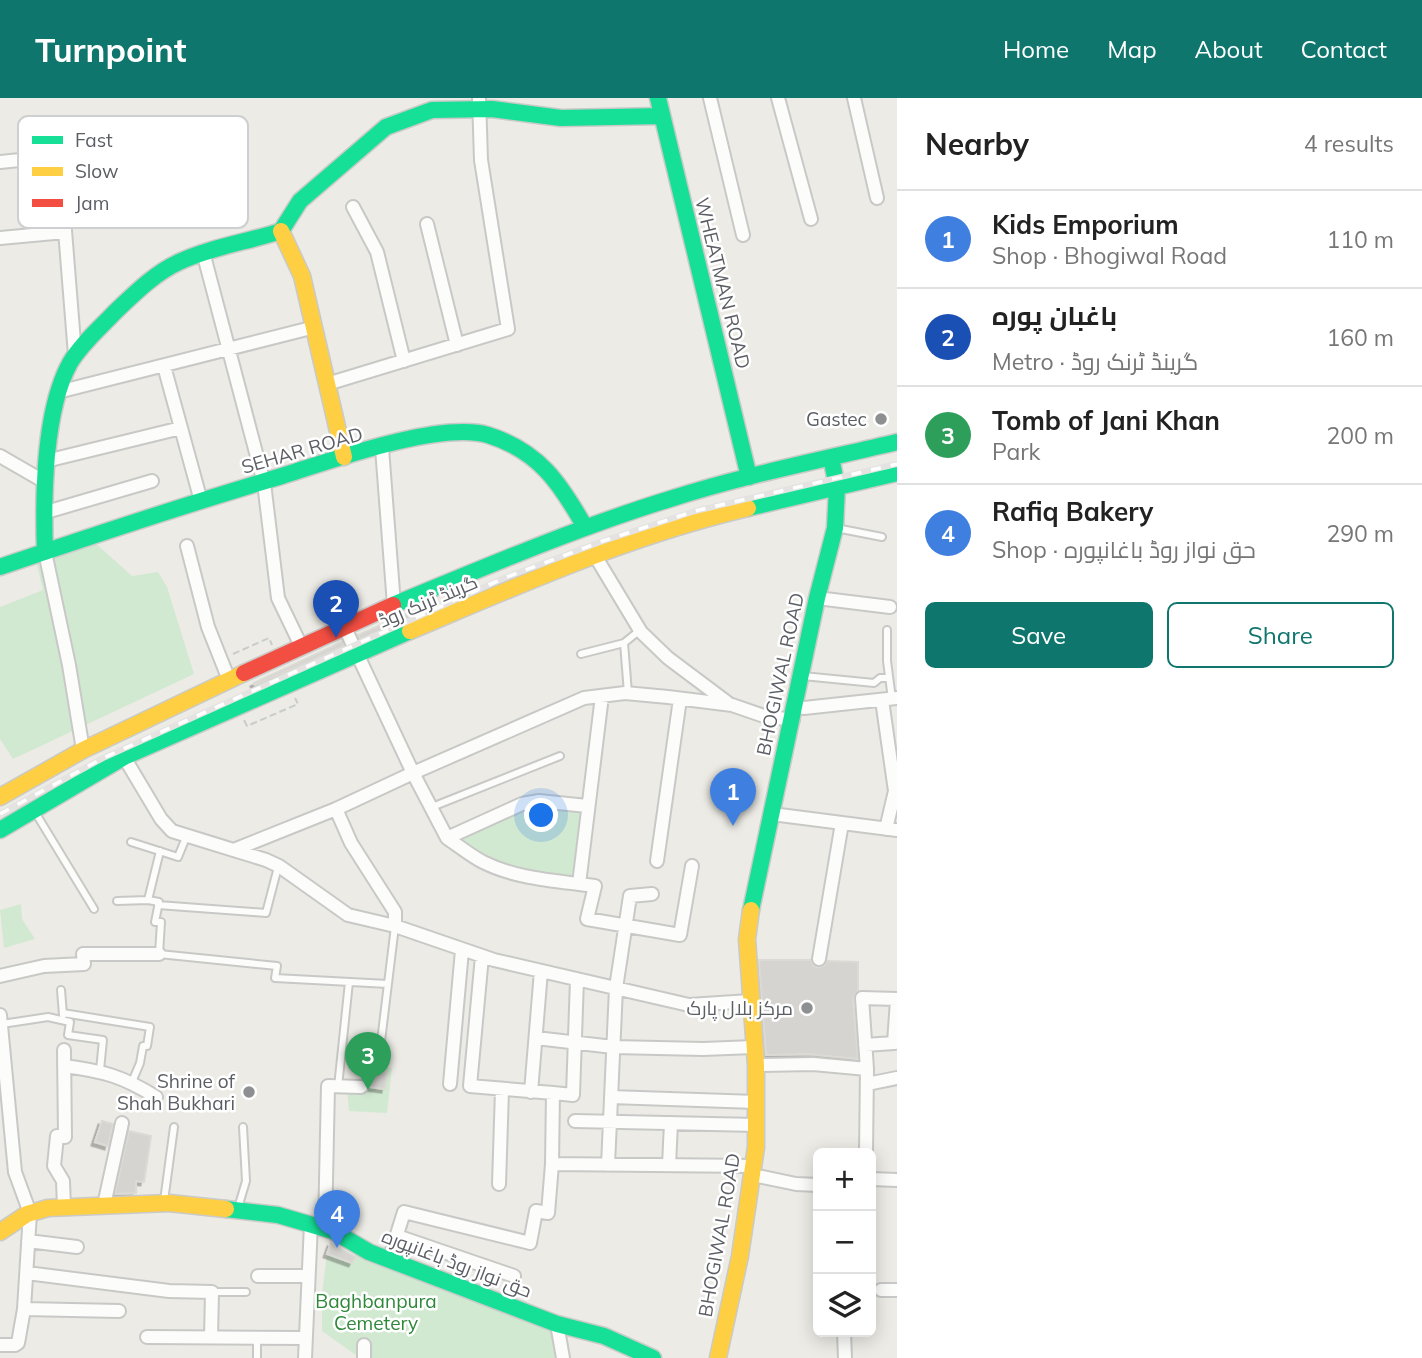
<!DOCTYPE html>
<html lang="en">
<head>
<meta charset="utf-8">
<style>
	:root { --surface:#fff; --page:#f6f6f6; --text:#222; --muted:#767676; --line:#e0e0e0; --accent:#0f766e }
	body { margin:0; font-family:Mulish,Cairo,sans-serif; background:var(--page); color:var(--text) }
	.controls { position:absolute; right:21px; bottom:21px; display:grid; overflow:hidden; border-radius:10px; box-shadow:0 4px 18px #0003 }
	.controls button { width:63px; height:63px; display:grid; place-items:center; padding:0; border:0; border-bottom:2px solid var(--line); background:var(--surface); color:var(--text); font:35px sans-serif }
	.you { position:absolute; left:542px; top:718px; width:24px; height:24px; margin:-18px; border:5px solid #fff; border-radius:50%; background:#1a73e8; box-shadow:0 0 0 10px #1a73e833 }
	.badge { display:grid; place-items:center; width:46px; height:46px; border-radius:50%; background:var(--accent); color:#fff; font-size:23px; font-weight:700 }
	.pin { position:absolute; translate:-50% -58px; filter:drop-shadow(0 2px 4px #0008) }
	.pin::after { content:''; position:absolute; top:37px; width:24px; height:21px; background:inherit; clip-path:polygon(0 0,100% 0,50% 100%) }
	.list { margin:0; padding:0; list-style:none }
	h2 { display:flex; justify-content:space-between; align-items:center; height:91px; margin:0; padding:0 28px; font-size:30px }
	h2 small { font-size:23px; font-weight:400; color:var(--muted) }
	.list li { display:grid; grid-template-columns:46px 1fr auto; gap:21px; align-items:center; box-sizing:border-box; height:98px; padding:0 28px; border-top:2px solid var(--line) }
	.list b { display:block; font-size:26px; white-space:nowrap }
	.list p { margin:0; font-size:23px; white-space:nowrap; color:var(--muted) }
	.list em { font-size:23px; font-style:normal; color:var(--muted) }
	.actions { display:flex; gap:14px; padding:21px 28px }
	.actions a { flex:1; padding:16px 0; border:2px solid var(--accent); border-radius:10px; text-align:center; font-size:24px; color:var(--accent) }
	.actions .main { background:var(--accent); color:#fff }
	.icon { flex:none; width:38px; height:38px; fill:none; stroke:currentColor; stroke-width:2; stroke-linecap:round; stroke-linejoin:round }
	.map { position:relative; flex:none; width:897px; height:1260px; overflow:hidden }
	header { display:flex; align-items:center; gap:42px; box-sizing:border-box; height:98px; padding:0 35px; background:var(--accent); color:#fff }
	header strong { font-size:33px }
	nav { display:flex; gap:38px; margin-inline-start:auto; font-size:24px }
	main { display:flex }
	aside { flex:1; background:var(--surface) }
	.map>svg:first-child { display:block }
</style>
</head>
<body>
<header>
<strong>Turnpoint</strong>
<nav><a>Home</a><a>Map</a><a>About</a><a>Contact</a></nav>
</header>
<main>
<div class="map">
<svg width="897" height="1260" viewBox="0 0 897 1260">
	<defs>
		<filter id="shadow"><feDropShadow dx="-3.5" dy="3.5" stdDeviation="0" flood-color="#0004"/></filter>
	</defs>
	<rect width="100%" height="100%" fill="#ecebe5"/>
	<path fill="#d2e9d1" d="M93,443L132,478L158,474L167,489L194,576L13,661L0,641V509L43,492L37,467Z
		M522,706L587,708L579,786L526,779L447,740Z
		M21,806L22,821L35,841L4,850L0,812Z
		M362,966L392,970L387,1015L349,1013L347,989H361Z
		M327,1156L352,1165L356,1156L559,1234L562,1260H360L322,1233V1196Z"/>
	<path fill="#d5d4d0" stroke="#dcdad4" stroke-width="2" filter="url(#shadow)" d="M432,505L434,510L360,541L358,537Z
		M342,544L344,548L255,587L254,585Z
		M759,862H811L813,867L818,870L825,867L827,863L858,864V892L853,901L858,961L808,956L766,957Z
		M369,973L387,974L385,991L370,989L367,983Z
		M102,1023L113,1026L108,1048L95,1044Z
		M129,1033L151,1038L144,1084L136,1083V1095L115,1096Z
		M331,1145L355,1159L352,1165L327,1156Z"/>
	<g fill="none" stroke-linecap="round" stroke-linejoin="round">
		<g stroke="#c8c9c7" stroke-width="10">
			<path id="lane" d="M836,430L882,439
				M887,532V563L892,601
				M581,556L624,545
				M803,578L874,585L880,580H889
				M628,595L624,545L640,532
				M432,709L560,658
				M35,714L94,811
				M131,744L178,759L187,737
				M148,802L159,804L155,824H161L159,856L277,868L275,880L388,886
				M117,803L148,802L160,753
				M158,807L266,815L278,769
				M61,892L63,917
				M63,915L150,929L147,948H143L140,965L132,984
				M2,926L48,919L70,924L68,937L103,942L100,972
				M378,968L395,828
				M338,989L349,884
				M164,1103L174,1029
				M238,1110L246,1083L243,1029
				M212,1194H246
				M257,1239V1260"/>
		</g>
		<g stroke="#c8c9c7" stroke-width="16">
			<path id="street" d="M710,0L743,137
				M778,0L811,121
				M854,0L877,100
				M0,64L59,58L75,257
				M353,109L377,154L404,263
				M427,126L457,247
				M0,140L65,134
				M203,154L264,385L278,500L302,550
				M164,268L201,403
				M327,286L508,231L481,62L479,0
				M58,294L315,229
				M382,350L394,507
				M0,358L45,384
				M46,363L181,330
				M43,415L152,383
				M187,448L208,529L229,582
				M45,454L69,567L83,652
				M594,456L641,534L668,560L728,605
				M817,500L890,509
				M345,530L413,675L584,600L625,595L668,599L732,607L764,618L793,622
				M882,602L895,693L886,731
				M796,608L804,610L897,600
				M124,659L161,721L172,733L266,762L279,768L348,817L395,828L494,862L689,907L750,903
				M336,711L351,745L395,814V828
				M772,716L897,732
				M447,740C459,748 471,758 483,764C513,779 546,782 579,786L602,598
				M236,751L336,711L413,675L447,740L522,706L539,703L587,708
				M657,763L680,601
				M579,786L595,788L587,821L680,837L692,768
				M482,858L470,988L553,995
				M819,861L842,725
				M0,878L44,868L84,866L83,856H159
				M0,917L15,1074L30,1115L24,1211L18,1245L15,1247H0
				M536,940L613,949L703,951L754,949
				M865,947L894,945L897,902
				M756,967L813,966L867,971L862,900L897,901
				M64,968C103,973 122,978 156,999
				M450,986L462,852
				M867,986L897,980
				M531,994L541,873
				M611,999L756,1004
				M575,1023L757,1027
				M866,1055L867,971
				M552,1066L753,1068
				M608,1067L616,890L630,798L652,796
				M669,1067L671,1025
				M753,1077L796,1086L818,1087
				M871,1081L897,1082
				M499,1086L502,992
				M104,1107L122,1025
				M64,1109L63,1083L54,1068L57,1038L65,1039L64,952
				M325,1130L328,988L361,989
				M397,1138L514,1178
				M28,1143L77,1149
				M389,1162L404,1114L530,1145L536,1113L548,1115L552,1066L553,995L573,997L577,881
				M27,1175L169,1193L212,1194L211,1239
				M258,1178H308
				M881,1192H897
				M24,1211L119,1213
				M557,1226L563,1260
				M844,1234L845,1260
				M147,1239L306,1240
				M305,1260L311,1126
				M364,1260V1247"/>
		</g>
		<g stroke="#c9cac9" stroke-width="19">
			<path id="fast" d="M658,0L749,379
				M748,410L897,375
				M45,454C43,400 44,312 70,265C81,246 101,229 116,213C135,195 155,175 179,164C211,149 247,144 281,133L300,103L386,29L432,12L492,11L561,20L662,18
				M0,469C94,437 188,406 282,378C332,362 440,323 488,337C539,353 560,385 585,429
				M393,507C485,469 576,430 670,401C745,377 821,362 897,344
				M0,732L124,659L410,533
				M751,812L817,500L835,430L837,389L831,359
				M226,1111L278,1117L333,1133L369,1154L557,1226L604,1238L653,1260"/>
		</g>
		<g stroke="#c9cac9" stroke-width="19">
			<path id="slow" d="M281,133L302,178L344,359
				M410,533C522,486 629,438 748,410
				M0,699L83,652L244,575
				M0,1134L27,1116L48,1110L169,1105L226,1111
				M718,1260L740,1158L756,1049V967L747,841L751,812"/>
		</g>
		<g stroke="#c9cac9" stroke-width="19">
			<path id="jam" d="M244,575L393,507"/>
		</g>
		<path stroke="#c8cdca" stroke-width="2" stroke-dasharray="7 3.5" stroke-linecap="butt" d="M233,556L269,540L272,547
			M244,622L247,628L298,606L295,600"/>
		<use href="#lane" stroke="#fcfcfb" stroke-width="6"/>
		<use href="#street" stroke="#fcfcfb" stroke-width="12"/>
		<use href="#fast" stroke="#16e098" stroke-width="16"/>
		<use href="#slow" stroke="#ffcf43" stroke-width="16"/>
		<use href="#jam" stroke="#f24e42" stroke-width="16"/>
		<g stroke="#e4e3e2" stroke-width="6">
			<path id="rail" d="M0,716L103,660L504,480L600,444L695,413L897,366"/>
		</g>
		<use href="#rail" stroke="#fff" stroke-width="3.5" stroke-dasharray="10" stroke-linecap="butt"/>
	</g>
	<g fill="#8e8f91" stroke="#fff" stroke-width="2.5">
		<circle cx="881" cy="321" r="7"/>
		<circle cx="807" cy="910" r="7"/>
		<circle cx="249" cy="994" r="7"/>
	</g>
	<g text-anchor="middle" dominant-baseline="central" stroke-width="5" stroke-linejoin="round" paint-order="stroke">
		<g font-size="19" fill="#5b5e64" stroke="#fff">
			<text transform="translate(723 185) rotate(76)">WHEATMAN ROAD</text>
			<text transform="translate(302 352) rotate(-16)">SEHAR ROAD</text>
			<text transform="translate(428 503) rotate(-23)">گرینڈ ٹرنک روڈ</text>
			<text transform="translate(780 576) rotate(-78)">BHOGIWAL ROAD</text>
			<text transform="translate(719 1137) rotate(-80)">BHOGIWAL ROAD</text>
			<text transform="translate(457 1165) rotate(21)">حق نواز روڈ باغانپورہ</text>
		</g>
		<g font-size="19" fill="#5b5e64" stroke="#fff" text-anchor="end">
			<text x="867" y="321">Gastec</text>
			<text x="793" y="910">مرکز بلال پارک</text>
			<text x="235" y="983">Shrine of<tspan x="235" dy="22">Shah Bukhari</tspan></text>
		</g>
		<g font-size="19" fill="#2f8739" stroke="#fff">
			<text x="376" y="1203">Baghbanpura<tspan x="376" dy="22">Cemetery</tspan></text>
		</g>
	</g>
	<rect x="18" y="18" width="230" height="112" rx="10" fill="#fff" stroke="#cecfd0" stroke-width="2"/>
	<rect x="32" y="38" width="31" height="8" fill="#16e098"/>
	<rect x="32" y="69" width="31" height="9" fill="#ffcf43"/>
	<rect x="32" y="101" width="31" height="8" fill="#f24e42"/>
	<g font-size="19" fill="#5b5e64">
		<text x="75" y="49">Fast</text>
		<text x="75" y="80">Slow</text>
		<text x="75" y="112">Jam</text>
	</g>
</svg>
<div class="controls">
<button>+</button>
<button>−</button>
<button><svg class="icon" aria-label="layers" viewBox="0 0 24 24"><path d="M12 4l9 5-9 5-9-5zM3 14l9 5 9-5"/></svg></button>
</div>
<div class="you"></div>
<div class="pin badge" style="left:733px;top:728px;background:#3f7fe0">1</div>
<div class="pin badge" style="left:336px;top:540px;background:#1a4fb4">2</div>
<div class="pin badge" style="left:368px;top:992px;background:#2e9e5b">3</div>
<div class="pin badge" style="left:337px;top:1150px;background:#3f7fe0">4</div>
</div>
<aside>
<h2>Nearby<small>4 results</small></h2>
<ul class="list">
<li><span class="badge" style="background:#3f7fe0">1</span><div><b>Kids Emporium</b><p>Shop · Bhogiwal Road</p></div><em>110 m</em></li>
<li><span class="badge" style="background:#1a4fb4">2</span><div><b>باغبان پورہ</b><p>Metro · گرینڈ ٹرنک روڈ</p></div><em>160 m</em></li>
<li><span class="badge" style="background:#2e9e5b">3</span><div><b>Tomb of Jani Khan</b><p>Park</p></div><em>200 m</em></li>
<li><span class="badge" style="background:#3f7fe0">4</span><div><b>Rafiq Bakery</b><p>Shop · حق نواز روڈ باغانپورہ</p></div><em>290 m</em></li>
</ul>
<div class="actions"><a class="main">Save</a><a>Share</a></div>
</aside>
</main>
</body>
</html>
